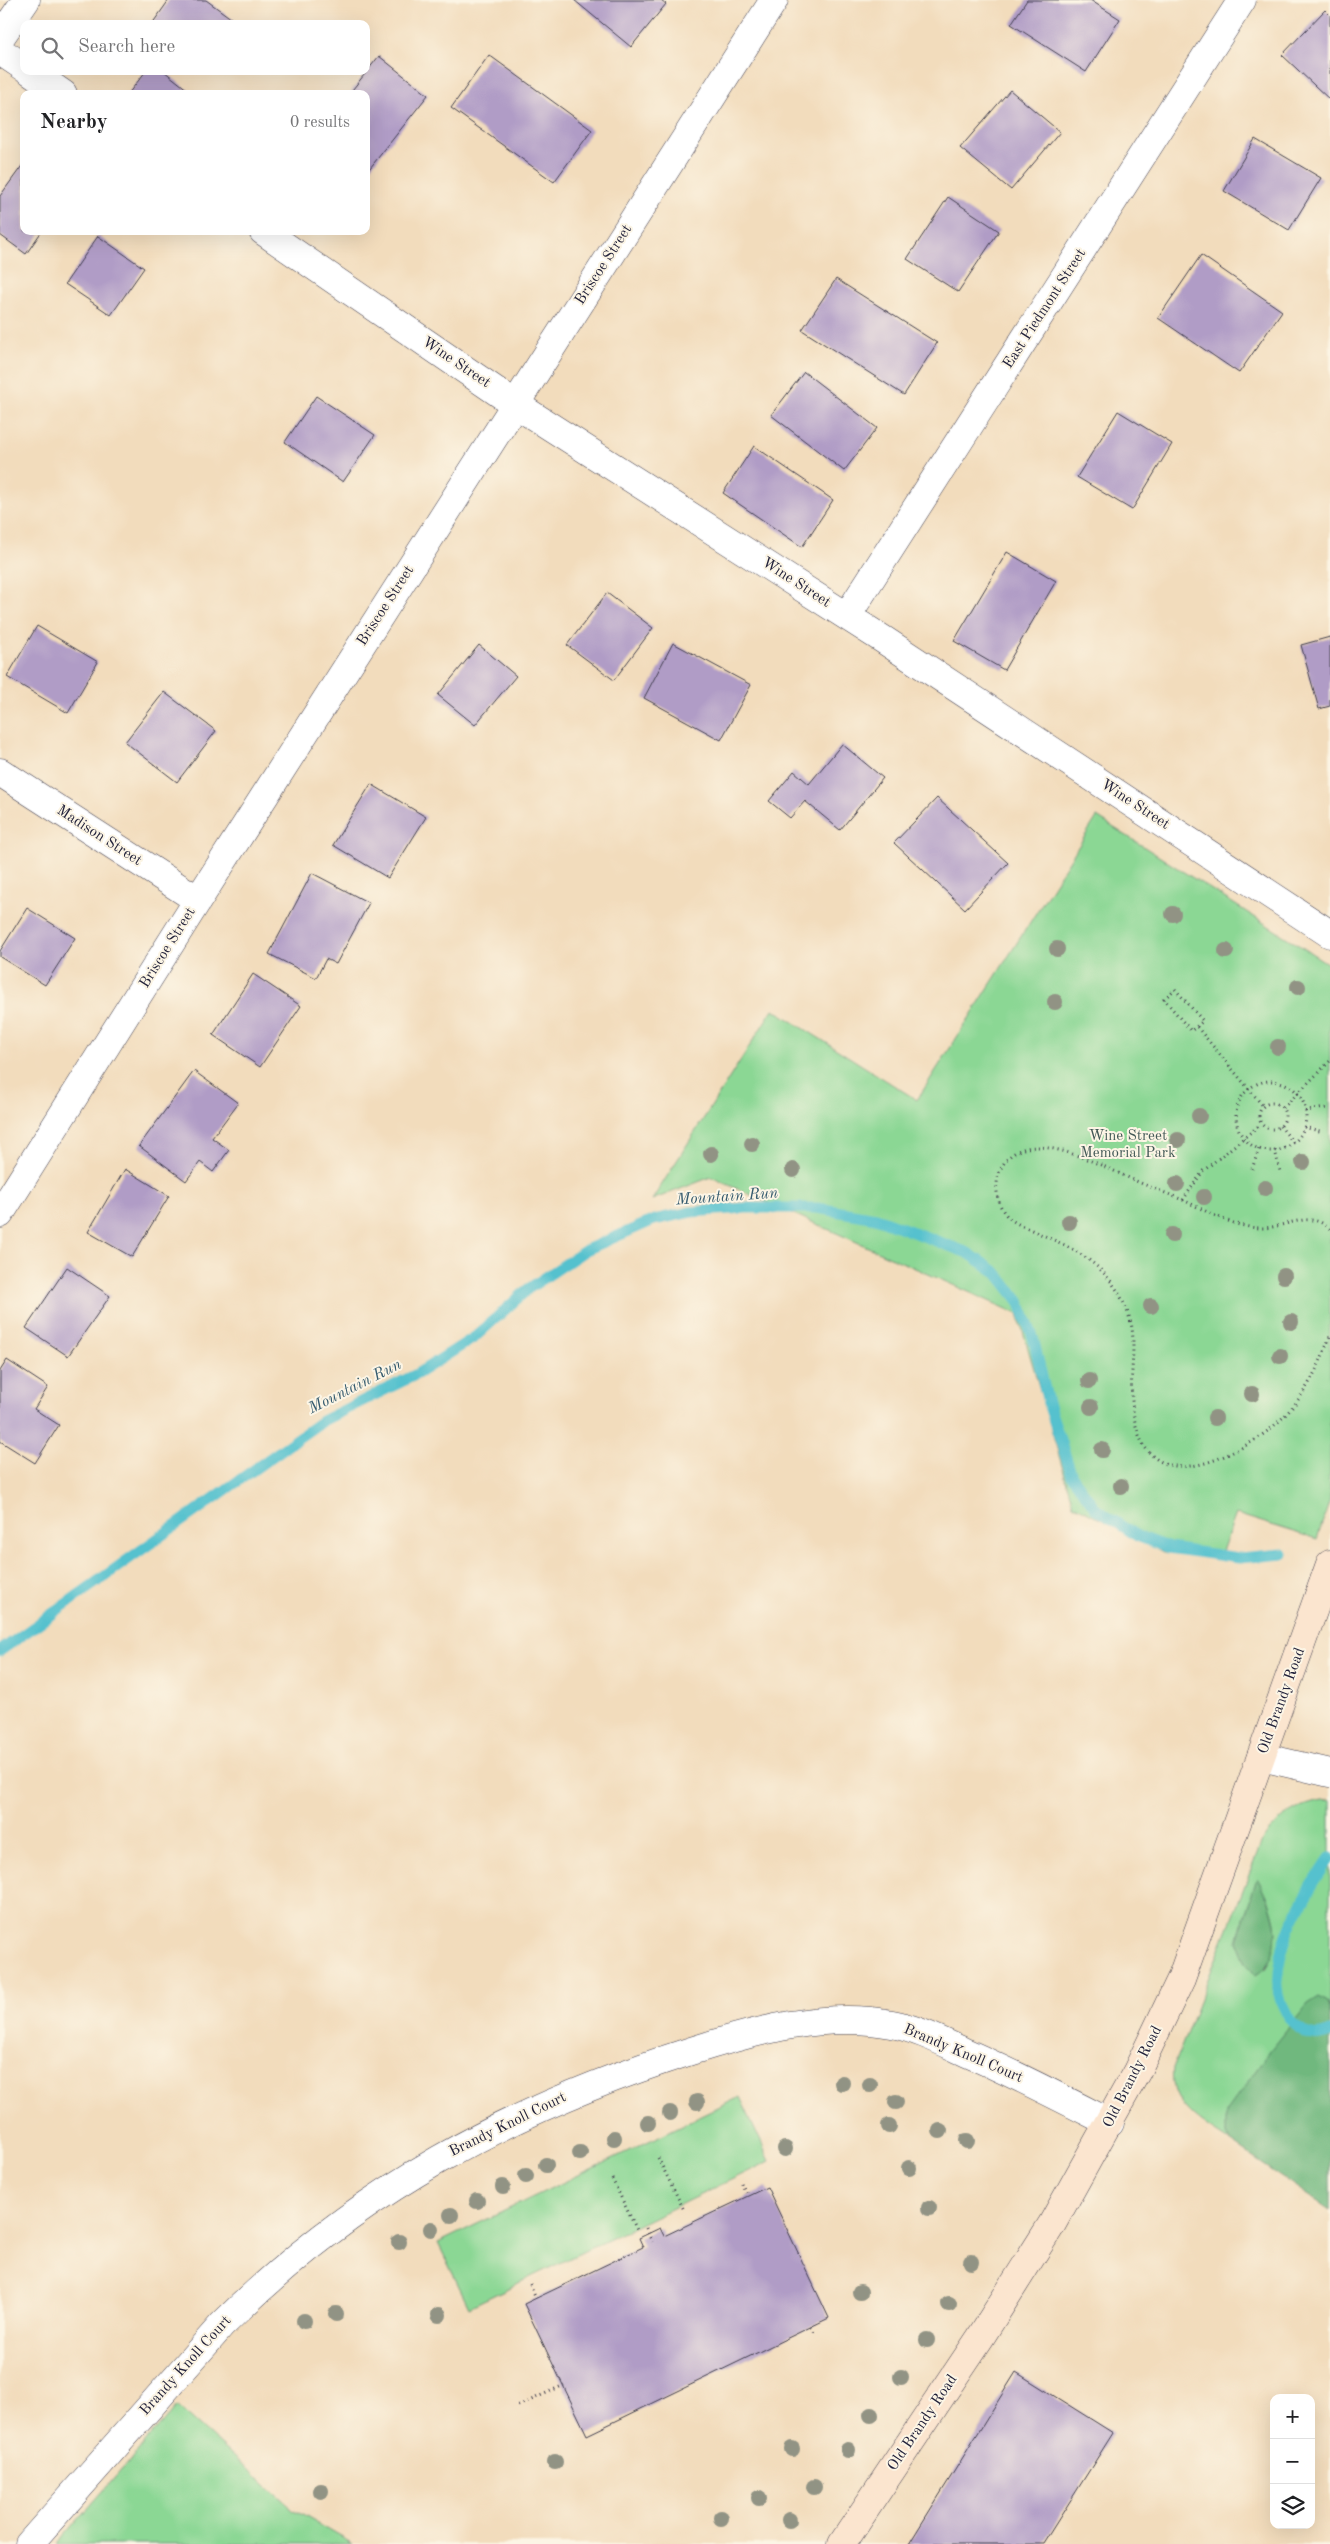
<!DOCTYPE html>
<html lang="en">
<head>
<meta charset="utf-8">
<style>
	:root { --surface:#fff; --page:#f6f6f6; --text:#202124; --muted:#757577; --line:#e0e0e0 }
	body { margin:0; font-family:"Old Standard TT",serif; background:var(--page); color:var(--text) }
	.controls { position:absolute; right:15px; bottom:15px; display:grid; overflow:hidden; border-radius:10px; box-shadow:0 5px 20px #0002 }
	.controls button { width:45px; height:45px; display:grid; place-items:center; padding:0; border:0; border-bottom:1px solid var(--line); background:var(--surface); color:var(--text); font:25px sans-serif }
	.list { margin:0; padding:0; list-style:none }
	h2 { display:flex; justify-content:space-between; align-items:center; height:65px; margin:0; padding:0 20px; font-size:21px }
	h2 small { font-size:16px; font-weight:400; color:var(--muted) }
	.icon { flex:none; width:28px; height:28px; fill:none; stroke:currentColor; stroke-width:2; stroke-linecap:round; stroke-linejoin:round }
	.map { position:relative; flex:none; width:1330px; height:2544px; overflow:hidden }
	.search { position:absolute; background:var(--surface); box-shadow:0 5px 20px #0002; left:20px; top:20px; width:350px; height:55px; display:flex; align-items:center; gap:12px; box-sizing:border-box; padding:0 18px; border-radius:10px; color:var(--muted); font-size:19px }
	.panel { position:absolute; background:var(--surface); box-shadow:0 5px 20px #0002; left:20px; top:90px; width:350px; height:145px; border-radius:10px }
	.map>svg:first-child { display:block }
</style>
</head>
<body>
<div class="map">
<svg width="1330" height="2544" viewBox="0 0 1330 2544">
	<rect width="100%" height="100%" fill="#fcf5e5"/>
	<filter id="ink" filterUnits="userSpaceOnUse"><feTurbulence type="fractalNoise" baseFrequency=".02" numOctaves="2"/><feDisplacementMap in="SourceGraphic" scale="10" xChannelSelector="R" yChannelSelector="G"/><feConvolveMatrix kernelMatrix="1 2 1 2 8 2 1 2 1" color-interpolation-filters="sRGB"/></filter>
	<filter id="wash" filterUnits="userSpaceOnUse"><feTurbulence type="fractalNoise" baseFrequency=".0096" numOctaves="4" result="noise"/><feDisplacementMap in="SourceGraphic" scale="20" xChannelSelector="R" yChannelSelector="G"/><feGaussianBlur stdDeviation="1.12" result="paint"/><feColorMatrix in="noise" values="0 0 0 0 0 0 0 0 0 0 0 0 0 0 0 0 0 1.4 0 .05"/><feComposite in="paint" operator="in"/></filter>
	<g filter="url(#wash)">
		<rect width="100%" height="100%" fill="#f2dcbc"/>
		<path fill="#8bd794" stroke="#567c68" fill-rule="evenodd" d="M1097,817L1330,965V1500L1317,1539L1236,1514L1222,1551L1163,1552L1073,1504L1018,1314L711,1177L652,1200L773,1009L917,1100Z
			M1330,1800V2008L1328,2002L1226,2133L1230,2142C1202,2123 1168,2106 1173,2068L1263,1839C1279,1816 1303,1802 1330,1800ZM1257,1879C1275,1906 1284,1939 1265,1968L1245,1961L1237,1941Z
			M740,2097L770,2161L469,2307L438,2243Z
			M177,2406L294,2510L353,2544H57Z"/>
		<path fill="#70b87e" stroke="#496d5c" d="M1257,1878C1275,1907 1289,1952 1255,1975L1245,1961L1237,1941Z
			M1319,1997L1328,2002L1330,2008V2210L1230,2142L1226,2134V2112L1267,2055L1308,2004Z"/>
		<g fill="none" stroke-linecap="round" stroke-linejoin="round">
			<path stroke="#55c1ce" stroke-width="11" d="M0,1651L322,1421L417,1374L475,1337L528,1289L586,1250L654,1220L691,1212L744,1208H817L876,1218L968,1253L996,1272L1019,1301L1033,1337L1048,1403L1072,1476L1096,1509L1137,1536L1169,1548L1239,1558L1283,1554
				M1330,1858C1305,1894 1260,1967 1285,2010C1288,2016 1290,2022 1296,2026C1308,2035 1315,2039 1330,2032"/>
		</g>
		<g id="blocks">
			<path fill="#b09cc6" d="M169,0H206L239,24H152Z
				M574,0H661L666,4L631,47Z
				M1027,0H1090L1120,19L1086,72L1011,24Z
				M1325,10L1330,15V100L1282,55Z
				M489,55L592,130L554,182L451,108Z
				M379,56L428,95L366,173V94H349Z
				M146,71H164L193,94H128Z
				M1010,90L1060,132L1011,190L960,148Z
				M1255,139L1321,178L1289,230L1224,191Z
				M24,163V231H42L26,254L0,235V196Z
				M948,197L999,231L958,292L907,259Z
				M98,236L144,268L111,315L65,284Z
				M1201,255L1282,311L1239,373L1158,318Z
				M836,279L937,343L904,395L802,330Z
				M804,372L877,428L844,471L771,415Z
				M316,396L375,435L343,482L285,442Z
				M1118,411L1172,444L1132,510L1077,477Z
				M754,446L833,500L802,547L723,493Z
				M1007,552L1056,581L1004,670L954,641Z
				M607,593L653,628L614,680L567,645Z
				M37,626L98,662L68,713L7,677Z
				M1330,637V706L1319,709L1301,645Z
				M673,643L751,685L721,740L644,698Z
				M479,645L516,676L475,725L438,695Z
				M164,692L216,731L177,782L125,742Z
				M842,744L883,778L840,830L805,801L790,818L769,801L794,771L809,784Z
				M371,784L426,817L388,878L333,845Z
				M937,798L1008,863L965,909L894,843Z
				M312,873L369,903L336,964L326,959L316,978L269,954Z
				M27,908L75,938L45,985L0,957V951Z
				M253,974L301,1006L260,1067L213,1035Z
				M194,1071L238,1103L212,1138L229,1150L213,1172L200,1162L186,1181L139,1146Z
				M125,1169L169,1196L132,1257L88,1232Z
				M67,1267L110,1296L68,1356L26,1328Z
				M7,1360L48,1387L34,1409L59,1425L35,1463L0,1441V1371Z
				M767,2187L829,2318L587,2435L524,2304L643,2247L639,2238L660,2228L664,2236Z
				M1016,2372L1113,2433L1043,2544H909Z"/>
		</g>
	</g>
	<g filter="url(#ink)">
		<use href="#blocks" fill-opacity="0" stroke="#413e4e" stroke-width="1"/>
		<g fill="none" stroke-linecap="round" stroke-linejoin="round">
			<g stroke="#413e4e" stroke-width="29">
				<path id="street" d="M0,38L26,0
					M0,51L24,67
					M30,71L63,94
					M263,231L515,404L884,640L1330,934
					M847,616L1242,0
					M0,772L198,900
					M0,1214L198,900L774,0
					M1261,1757L1330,1773
					M29,2544L222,2325C358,2190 510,2109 691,2051C754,2031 826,2011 892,2024C918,2029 943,2042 967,2053C1015,2074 1063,2099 1110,2123"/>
			</g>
			<g stroke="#413e4e" stroke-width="29">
				<path id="secondary" d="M842,2544L980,2338L1052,2224L1137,2071L1181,1979L1330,1564"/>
			</g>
			<path stroke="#413e4e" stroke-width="3" stroke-dasharray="1 4" stroke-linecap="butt" d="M1175,989L1203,1021L1191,1031L1164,999Z
				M1197,1027L1263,1106
				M1236 1116a35 35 0 1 1 70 0a35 35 0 1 1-70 0Z
				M1259 1116a13 13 0 1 1 26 0a13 13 0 1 1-26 0Z
				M1283,1108L1330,1061
				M1305,1111L1326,1108
				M1280,1126L1293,1142
				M1304,1127L1323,1132
				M1275,1150L1280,1171
				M1252,1169L1259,1149
				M1183,1200L1203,1171L1261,1124
				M1330,1229C1310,1209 1286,1228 1262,1228C1234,1228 1209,1212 1185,1201C1169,1194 1152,1188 1136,1181C1106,1168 1048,1136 1018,1151C994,1162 990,1199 1008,1217C1017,1225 1028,1228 1038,1233C1069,1246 1100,1261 1118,1292C1124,1302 1130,1316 1132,1328C1135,1351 1130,1376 1132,1400C1137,1475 1182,1479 1239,1449C1289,1423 1312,1387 1330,1336
				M658,2158L684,2210
				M612,2179L638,2232
				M741,2183L748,2196
				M646,2228L652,2242
				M530,2284L536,2298
				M811,2327L815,2335
				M518,2406L564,2385"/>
			<use href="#street" stroke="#fff" stroke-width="28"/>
			<use href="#secondary" stroke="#fbe5cf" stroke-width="28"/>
		</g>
		<g fill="#919384">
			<circle cx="1173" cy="914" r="8"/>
			<circle cx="1057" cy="949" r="8"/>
			<circle cx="1226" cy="951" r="8"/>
			<circle cx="1298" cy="987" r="8"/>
			<circle cx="1055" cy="1002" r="8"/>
			<circle cx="1278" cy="1047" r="8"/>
			<circle cx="1199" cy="1116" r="8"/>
			<circle cx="1178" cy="1140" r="8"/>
			<circle cx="752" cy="1144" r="8"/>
			<circle cx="711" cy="1154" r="8"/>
			<circle cx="1303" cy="1162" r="8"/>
			<circle cx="793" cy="1170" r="8"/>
			<circle cx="1177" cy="1184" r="8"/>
			<circle cx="1265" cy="1188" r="8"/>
			<circle cx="1204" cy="1197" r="8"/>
			<circle cx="1069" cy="1222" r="8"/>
			<circle cx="1172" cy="1235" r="8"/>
			<circle cx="1284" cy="1276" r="8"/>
			<circle cx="1151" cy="1306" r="8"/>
			<circle cx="1291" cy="1322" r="8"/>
			<circle cx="1280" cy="1356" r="8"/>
			<circle cx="1089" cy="1381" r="8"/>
			<circle cx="1252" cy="1394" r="8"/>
			<circle cx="1091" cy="1407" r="8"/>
			<circle cx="1215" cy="1418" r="8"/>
			<circle cx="1102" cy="1450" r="8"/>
			<circle cx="1121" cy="1486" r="8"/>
			<circle cx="842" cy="2083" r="8"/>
			<circle cx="870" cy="2085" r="8"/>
			<circle cx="697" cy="2102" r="8"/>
			<circle cx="896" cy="2102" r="8"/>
			<circle cx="670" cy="2113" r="8"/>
			<circle cx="648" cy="2123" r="8"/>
			<circle cx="889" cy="2126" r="8"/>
			<circle cx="940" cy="2131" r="8"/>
			<circle cx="614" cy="2138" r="8"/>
			<circle cx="967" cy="2141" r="8"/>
			<circle cx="785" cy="2149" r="8"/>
			<circle cx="580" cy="2153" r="8"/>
			<circle cx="546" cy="2165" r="8"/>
			<circle cx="909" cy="2168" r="8"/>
			<circle cx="526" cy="2176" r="8"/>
			<circle cx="503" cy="2187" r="8"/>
			<circle cx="477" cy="2201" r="8"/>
			<circle cx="929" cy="2208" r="8"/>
			<circle cx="451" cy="2215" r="8"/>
			<circle cx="431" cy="2229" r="8"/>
			<circle cx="399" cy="2242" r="8"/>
			<circle cx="971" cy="2262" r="8"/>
			<circle cx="860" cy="2292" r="8"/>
			<circle cx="949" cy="2304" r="8"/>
			<circle cx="336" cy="2314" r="8"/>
			<circle cx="439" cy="2315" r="8"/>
			<circle cx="304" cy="2321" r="8"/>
			<circle cx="927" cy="2340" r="8"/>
			<circle cx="901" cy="2377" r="8"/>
			<circle cx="871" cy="2415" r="8"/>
			<circle cx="792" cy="2449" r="8"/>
			<circle cx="848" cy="2450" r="8"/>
			<circle cx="555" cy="2462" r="8"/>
			<circle cx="814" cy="2487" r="8"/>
			<circle cx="321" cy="2491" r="8"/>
			<circle cx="759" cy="2498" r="8"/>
			<circle cx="721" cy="2518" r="8"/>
			<circle cx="789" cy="2520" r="8"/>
		</g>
	</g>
	<g text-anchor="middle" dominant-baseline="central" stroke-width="4" stroke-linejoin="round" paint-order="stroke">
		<g font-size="15" fill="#22223b" stroke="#fcf5e5">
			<text transform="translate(604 265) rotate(-57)">Briscoe Street</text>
			<text transform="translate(1045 309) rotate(-57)">East Piedmont Street</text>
			<text transform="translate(456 363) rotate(34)">Wine Street</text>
			<text transform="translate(796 583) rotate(33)">Wine Street</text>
			<text transform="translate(386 606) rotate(-57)">Briscoe Street</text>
			<text transform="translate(1135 805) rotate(33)">Wine Street</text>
			<text transform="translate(99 836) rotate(33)">Madison Street</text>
			<text transform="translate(168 948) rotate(-58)">Briscoe Street</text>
			<text transform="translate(1282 1701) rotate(-70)">Old Brandy Road</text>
			<text transform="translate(963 2054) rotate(23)">Brandy Knoll Court</text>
			<text transform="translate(1133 2077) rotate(-63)">Old Brandy Road</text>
			<text transform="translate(508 2125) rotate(-26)">Brandy Knoll Court</text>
			<text transform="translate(186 2366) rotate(-48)">Brandy Knoll Court</text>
			<text transform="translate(923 2423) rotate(-56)">Old Brandy Road</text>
		</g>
		<g font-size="15" fill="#425856" stroke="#fcf5e5">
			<text x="1128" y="1136">Wine Street<tspan x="1128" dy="17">Memorial Park</tspan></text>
		</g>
		<g font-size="16" font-style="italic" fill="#345a6e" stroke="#fcf5e5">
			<text transform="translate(727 1197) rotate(-4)">Mountain Run</text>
			<text transform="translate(355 1387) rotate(-27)">Mountain Run</text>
		</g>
	</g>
</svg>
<div class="controls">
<button>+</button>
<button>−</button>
<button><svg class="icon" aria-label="layers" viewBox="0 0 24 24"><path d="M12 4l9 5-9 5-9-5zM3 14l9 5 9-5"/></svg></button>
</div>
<div class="search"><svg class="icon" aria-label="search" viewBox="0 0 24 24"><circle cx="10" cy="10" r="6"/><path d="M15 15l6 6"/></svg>Search here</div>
<section class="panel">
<h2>Nearby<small>0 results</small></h2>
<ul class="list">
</ul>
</section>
</div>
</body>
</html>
